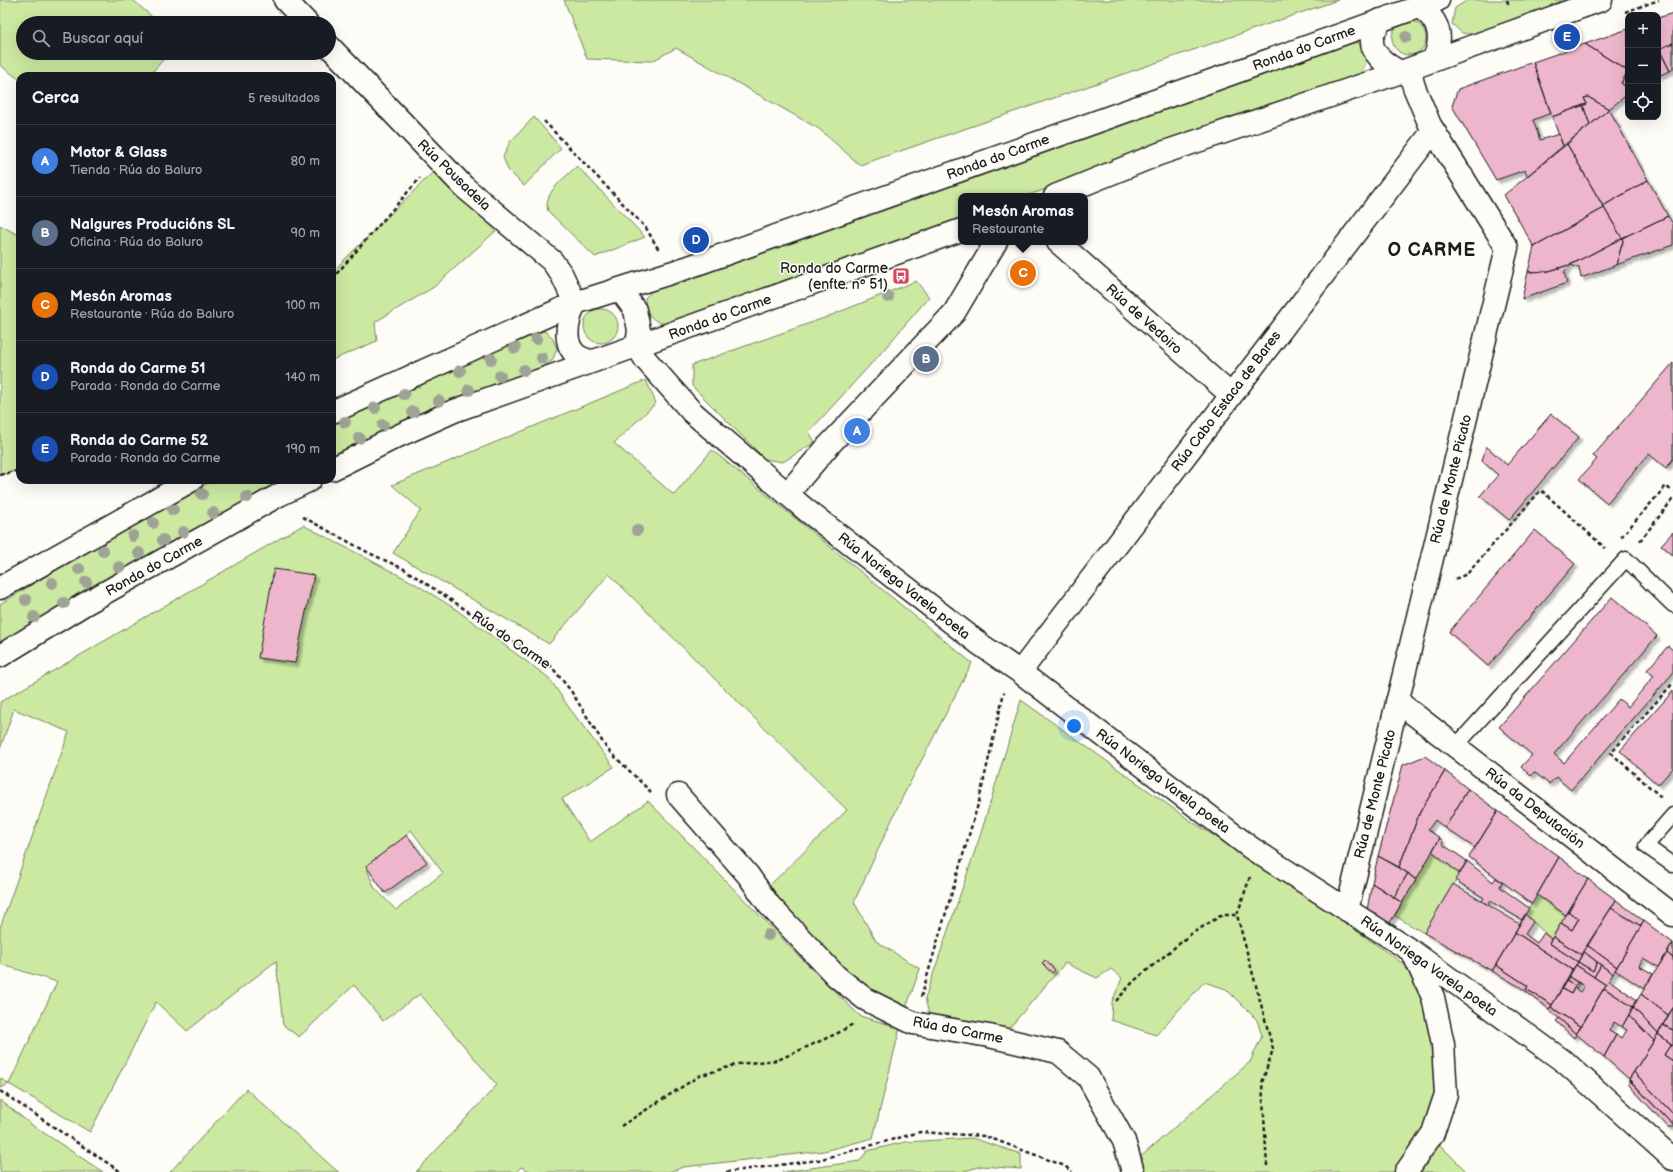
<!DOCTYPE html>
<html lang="es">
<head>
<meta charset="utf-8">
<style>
	:root { --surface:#171b24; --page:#20242c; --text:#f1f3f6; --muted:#9ea1a6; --line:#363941; --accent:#d1495b }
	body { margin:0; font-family:"Balsamiq Sans",sans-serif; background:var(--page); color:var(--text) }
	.controls { position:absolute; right:12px; top:12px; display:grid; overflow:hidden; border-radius:8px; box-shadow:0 4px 16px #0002 }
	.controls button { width:36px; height:36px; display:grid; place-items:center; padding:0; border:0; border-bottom:1px solid var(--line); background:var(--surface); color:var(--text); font:20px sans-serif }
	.you { position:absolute; left:1074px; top:726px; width:14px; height:14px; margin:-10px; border:3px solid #fff; border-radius:50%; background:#1a73e8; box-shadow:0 0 0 6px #1a73e833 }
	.badge { display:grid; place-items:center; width:26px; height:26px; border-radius:50%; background:var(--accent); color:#fff; font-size:13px; font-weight:700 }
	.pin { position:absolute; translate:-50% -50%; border:2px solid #fff; box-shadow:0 1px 4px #0006 }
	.popup { position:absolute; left:958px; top:193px; width:130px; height:52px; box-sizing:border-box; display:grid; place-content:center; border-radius:8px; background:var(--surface); filter:drop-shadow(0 1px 3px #0005); font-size:13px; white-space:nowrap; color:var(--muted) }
	.popup b { font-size:15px; color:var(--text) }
	.popup::after { content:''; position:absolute; left:50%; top:100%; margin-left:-8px; border:8px solid transparent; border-top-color:var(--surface) }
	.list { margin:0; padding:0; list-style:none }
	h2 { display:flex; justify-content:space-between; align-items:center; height:52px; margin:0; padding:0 16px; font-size:17px }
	h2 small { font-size:13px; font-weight:400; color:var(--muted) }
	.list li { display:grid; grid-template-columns:26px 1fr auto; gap:12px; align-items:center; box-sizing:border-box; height:72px; padding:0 16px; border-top:1px solid var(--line) }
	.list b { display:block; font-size:15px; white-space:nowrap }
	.list p { margin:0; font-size:13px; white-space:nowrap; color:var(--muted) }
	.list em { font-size:13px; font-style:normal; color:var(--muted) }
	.icon { flex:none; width:22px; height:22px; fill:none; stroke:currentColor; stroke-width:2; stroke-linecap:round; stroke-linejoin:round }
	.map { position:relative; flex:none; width:1673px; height:1172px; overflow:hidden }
	.search { position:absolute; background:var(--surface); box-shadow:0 4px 16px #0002; left:16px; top:16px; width:320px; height:44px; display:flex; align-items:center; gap:10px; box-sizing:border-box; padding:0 14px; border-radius:22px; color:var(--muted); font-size:15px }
	.panel { position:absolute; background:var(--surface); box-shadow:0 4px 16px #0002; left:16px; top:72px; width:320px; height:412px; border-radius:12px }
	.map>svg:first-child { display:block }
</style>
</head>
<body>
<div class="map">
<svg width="1673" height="1172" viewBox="0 0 1673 1172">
	<defs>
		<filter id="shadow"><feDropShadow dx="3.5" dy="3.5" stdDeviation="1" flood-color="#0004"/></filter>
	</defs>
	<rect width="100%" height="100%" fill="#fdfcf7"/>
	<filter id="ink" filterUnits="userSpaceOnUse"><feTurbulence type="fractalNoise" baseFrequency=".025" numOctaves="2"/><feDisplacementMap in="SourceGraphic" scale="8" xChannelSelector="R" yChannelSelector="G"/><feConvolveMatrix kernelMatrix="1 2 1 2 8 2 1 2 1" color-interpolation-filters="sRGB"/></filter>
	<g filter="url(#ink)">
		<path fill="#cce9a1" stroke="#74825e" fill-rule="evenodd" d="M0,0H133L159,23H23V53H169L149,76H20V80L0,65Z
			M564,0H1338L860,165L819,129L676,48L652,61L587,59Z
			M1468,0H1573L1478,35L1462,33L1452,24L1455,8Z
			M1392 38a17 17 0 1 1 34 0a17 17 0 1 1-34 0Z
			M1349,40L1360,44C1367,61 1369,67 1354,79L1026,196H961V219L665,324C651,321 645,312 645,298L653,290L1338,42Z
			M534,117L561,148L524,186L508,170L503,157L510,142Z
			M577,166L645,237L595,257L548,211C542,193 565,178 577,166Z
			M436,169L498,229L434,287L375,322L377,341L332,360V272Z
			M0,225L20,236V470L0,475Z
			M916,281L929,297L880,354L809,432L815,442L783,462L765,459L692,386V365L827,317Z
			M584 326a17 17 0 1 1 34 0a17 17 0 1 1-34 0Z
			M545,331L552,337L557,349L552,361L539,368L444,403L332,458V421L526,335Z
			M646,380L656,403L614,443L674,495L712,450L972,663L901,800L854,902L876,941L920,969L905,1011L858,984L768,887L847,810L609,574L549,644L393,553L421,510L392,485Z
			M214,480H289L184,534L29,629L0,645V604L109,538Z
			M303,525L414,583L454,608L549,678L570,709L614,767L562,799L590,842L648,801L803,960L860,1016L900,1028L873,1138L824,1151L683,1167L669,1172H532L521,1167L516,1172H416L497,1085L420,994L383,1021L354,985L299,1037L283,1025L276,961L187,1031L156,1002L90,1132L9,1084L0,1088V1078L9,1084L57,982L0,964V928L69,732L14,709L0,749V702ZM411,830L443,873L396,910L374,887L366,866L407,835Z
			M1021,700L1191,821L1291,885L1411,969L1430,993L1443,1062L1435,1105L1418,1144L1398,1172H1141L1138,1159L1250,1062L1262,1036L1257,1020L1226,989L1204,982L1156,1035L1111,1020L1112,1002L1122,978L1111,969L1097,978L1065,963L1006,1032L929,1015L925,998L981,833Z
			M1432,851L1460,874L1424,933L1395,916Z
			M1537,895L1566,915L1551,939L1525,914Z
			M246,1089L337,1171L339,1172H170Z
			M0,1100L32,1125L103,1172H0Z
			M972,1138L1021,1154V1169L982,1166L961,1172H782L860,1161L867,1151L905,1142Z
			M1436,1141L1467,1172H1416Z"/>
		<path fill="#eeb6cd" stroke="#1c1c1c" filter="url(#shadow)" d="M1673,13V43L1659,49L1670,71L1658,76V18Z
			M1628,29V71L1585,44Z
			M1673,43V69L1670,71L1659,49Z
			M1585,44L1628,71L1621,83L1628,88V94L1609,109L1588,97L1584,98L1587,104L1552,117L1533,62Z
			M1533,62L1551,113L1533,120L1540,140L1559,134L1563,146L1527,176L1525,170L1496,180L1452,106L1458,89Z
			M1628,72V88L1621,83Z
			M1588,97L1609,109L1590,125L1583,105L1587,104L1584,98Z
			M1583,105L1590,125L1563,146L1552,117Z
			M1609,109L1648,180L1603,206L1567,144Z
			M1567,144L1604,208L1534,247L1504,195Z
			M1648,180L1668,216L1622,238L1603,206Z
			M1604,208L1622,238L1572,264L1549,271L1528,272L1534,247Z
			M1668,216L1673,224V245L1616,265L1623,241L1622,238Z
			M1622,238L1623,241L1616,265L1581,278L1579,268L1571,265L1564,272L1567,283L1522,299L1528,272L1549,271L1572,264Z
			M1673,363V459L1666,468L1649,454L1607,503L1579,479L1597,459L1593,456Z
			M1551,414L1579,437L1509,520L1480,496L1498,475L1482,461L1486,446L1507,465Z
			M1535,530L1575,564L1488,666L1449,632Z
			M1673,532V555L1661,545Z
			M274,569L314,575L295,663L258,658Z
			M1612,597L1657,636L1554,754L1564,763L1619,699L1628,707L1654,676L1647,670L1668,646L1673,650V673L1571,790L1556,777L1549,784L1534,772L1531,776L1521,767L1532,755L1499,727Z
			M1673,691V768L1658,785L1620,751Z
			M1425,756L1445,771L1420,812L1399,867L1378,856L1403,765Z
			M1445,771L1468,789L1445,828L1435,820L1428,830L1440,838L1416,880L1399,867L1420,812Z
			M1468,789L1498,811L1475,848L1445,828Z
			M1498,811L1559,857L1532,904L1469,857Z
			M407,835L427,862L385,893L366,866Z
			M1440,838L1443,841L1442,844L1467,861L1460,874L1432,851Z
			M1378,856L1408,873L1394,897L1372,883Z
			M1559,857L1588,879L1566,915L1537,895Z
			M1467,861L1493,882L1496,878L1502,882L1500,887L1529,908L1522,920L1490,901L1488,905L1482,901L1484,898L1455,880Z
			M1408,873L1416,880L1402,903L1394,897Z
			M1588,879L1616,900L1582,955L1553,937L1561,923L1572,930L1579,918L1568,912Z
			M1372,883L1402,903L1389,924L1367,910Z
			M1453,884L1520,924L1492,971L1424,933Z
			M1616,900L1644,921L1641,926L1611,908Z
			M1611,908L1641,926L1617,967L1587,945Z
			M1568,912L1579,918L1572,930L1561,923Z
			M1525,914L1533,922L1525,934L1537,943L1544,933L1551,939L1549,943L1578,962L1572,970L1515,932Z
			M1644,921L1673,943L1658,967L1643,958L1639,966L1653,974L1644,989L1615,970Z
			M1515,932L1572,970L1552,1005L1526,989L1528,986L1496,965Z
			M1553,937L1582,955L1578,962L1549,943Z
			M1673,943V958L1667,953Z
			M1587,945L1617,967L1613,974L1583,951Z
			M1583,951L1597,962L1593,971L1578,962Z
			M1667,953L1673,958V1008L1668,1015L1641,994Z
			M1045,960L1055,970L1052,973L1042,963Z
			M1578,962L1593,971L1597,962L1601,965L1594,977L1576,965Z
			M1496,965L1528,986L1526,989L1552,1005L1549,1009L1520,987L1492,971Z
			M1576,965L1606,985L1581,1027L1551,1007L1562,989L1571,994L1574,988L1580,992L1584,986L1569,977Z
			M1601,965L1613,974L1606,985L1594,977Z
			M1569,977L1578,983L1575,986L1566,981Z
			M1609,980L1637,1000L1633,1007L1604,988Z
			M1566,981L1575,986L1578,982L1580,983L1576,989L1574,988L1571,994L1562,989Z
			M1604,988L1633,1007L1622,1027L1614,1022L1609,1031L1616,1035L1604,1057L1576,1034Z
			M1641,994L1668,1015L1658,1034L1633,1007Z
			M1551,1007L1581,1027L1576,1034L1549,1009Z
			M1633,1007L1658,1034L1654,1041L1629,1015Z
			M1673,1008V1030L1663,1025Z
			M1629,1015L1654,1041L1629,1079L1604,1057L1616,1035L1622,1038L1627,1030L1622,1027Z
			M1559,1018L1576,1034L1574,1038L1556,1021Z
			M1663,1025L1673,1030V1045L1658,1034Z
			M1658,1034L1671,1044L1664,1055L1673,1061V1114L1634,1072Z
			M1671,1044L1673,1045V1061L1664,1055Z
			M1634,1072L1673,1114V1125L1629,1079Z
			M1629,1080L1673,1125V1127H1668L1629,1085Z"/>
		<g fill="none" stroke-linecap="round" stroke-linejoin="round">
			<g stroke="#1c1c1c" stroke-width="17">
				<path id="service" d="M1456,746L1626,559L1673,605
					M1673,815L1646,846L1673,865"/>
			</g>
			<g stroke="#1c1c1c" stroke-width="25">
				<path id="pedestrian" d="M678,795L748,875L769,905L836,976L865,999L913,1023L989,1036L1058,1052L1088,1077L1124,1141L1133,1172"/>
			</g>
			<g stroke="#1c1c1c" stroke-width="25">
				<path id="minor" d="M285,0L307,23
					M1418,6C1440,20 1444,38 1433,60
					M1381,20C1378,25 1375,30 1373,34C1367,52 1387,66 1401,72
					M329,46L464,187L552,261L562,275L575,303C565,326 560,357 593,361
					M1055,196L1159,154L1401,72L1601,0
					M1058,242L1231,395
					M615,290L624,295L635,310L639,330L637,346L646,360L692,412L806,510L981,645L1020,672L1251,848L1413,952L1566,1063L1673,1159
					M332,412L575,303L686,268L1438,0
					M332,469L398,436L454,411L961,230
					M787,494L829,445L954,313L996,242
					M0,588L192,480
					M0,656L83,605L279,495L310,480
					M1020,672L1433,131
					M1397,701L1673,915
					M1347,910L1507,248L1430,125L1414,87L1409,69
					M1406,1172L1433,1133L1446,1094L1443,1044L1433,997L1413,953"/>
			</g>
			<path stroke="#1c1c1c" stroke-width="2.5" stroke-dasharray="4 3" stroke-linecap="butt" d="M1507,0L1509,6
				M1625,12L1659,0
				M544,121L646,228L659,250
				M332,279L420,178
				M0,475L20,470
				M303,517L369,553L404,569L551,666L571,691L607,749L651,792
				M1621,537L1666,486L1673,492
				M1640,541L1673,499
				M1455,579L1467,574L1541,490L1605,548
				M1661,797L1611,753L1673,683
				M1250,877L1237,915L1273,1049L1262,1083L1267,1166
				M921,997L979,801L1004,692
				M1116,1001L1134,981L1191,934L1222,915H1237
				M0,1091L121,1172
				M621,1126L699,1076L738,1064L778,1060L838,1033L853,1024
				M726,1172L818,1160L920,1132L985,1136L1065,1166L1072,1172"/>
			<use href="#service" stroke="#fdfcf7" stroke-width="14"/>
			<use href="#pedestrian" stroke="#fdfcf7" stroke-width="22"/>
			<use href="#minor" stroke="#fdfcf7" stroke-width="22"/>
		</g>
		<g fill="#9ea395">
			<circle cx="1406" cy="37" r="6"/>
			<circle cx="888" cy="297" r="6"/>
			<circle cx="536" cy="339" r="6"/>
			<circle cx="515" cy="348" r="6"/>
			<circle cx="542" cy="358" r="6"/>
			<circle cx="491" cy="359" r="6"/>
			<circle cx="524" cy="370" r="6"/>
			<circle cx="460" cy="371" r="6"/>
			<circle cx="500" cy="376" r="6"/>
			<circle cx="469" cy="390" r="6"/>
			<circle cx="404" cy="394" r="6"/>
			<circle cx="439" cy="401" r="6"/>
			<circle cx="375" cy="408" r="6"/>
			<circle cx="413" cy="412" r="6"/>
			<circle cx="345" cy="422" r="6"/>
			<circle cx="383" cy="425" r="6"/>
			<circle cx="359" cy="438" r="6"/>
			<circle cx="202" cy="494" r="6"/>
			<circle cx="247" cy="497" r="6"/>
			<circle cx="173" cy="510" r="6"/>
			<circle cx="213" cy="513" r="6"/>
			<circle cx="153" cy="523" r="6"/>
			<circle cx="637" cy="530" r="6"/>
			<circle cx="183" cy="532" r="6"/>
			<circle cx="133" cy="536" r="6"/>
			<circle cx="163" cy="540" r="6"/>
			<circle cx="103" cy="551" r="6"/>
			<circle cx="139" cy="553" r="6"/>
			<circle cx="119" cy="567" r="6"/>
			<circle cx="79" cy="569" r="6"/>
			<circle cx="86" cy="582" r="6"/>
			<circle cx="52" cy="583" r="6"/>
			<circle cx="26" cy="600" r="6"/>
			<circle cx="64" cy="603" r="6"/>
			<circle cx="34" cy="617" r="6"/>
			<circle cx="768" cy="935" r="6"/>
		</g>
	</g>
	<defs>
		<g id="bus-square" transform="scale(0.9)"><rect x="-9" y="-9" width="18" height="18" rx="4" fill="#d1495b" stroke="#fdfcf7"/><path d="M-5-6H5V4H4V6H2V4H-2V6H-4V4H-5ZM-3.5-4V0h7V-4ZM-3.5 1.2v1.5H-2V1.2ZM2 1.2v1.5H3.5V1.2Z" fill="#fff"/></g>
	</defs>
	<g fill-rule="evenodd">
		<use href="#bus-square" x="901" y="276"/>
	</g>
	<g text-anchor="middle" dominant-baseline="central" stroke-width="3" stroke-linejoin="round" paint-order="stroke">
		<g font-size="14" fill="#1c1c1c" stroke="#fdfcf7">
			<text transform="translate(1304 48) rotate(-20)">Ronda do Carme</text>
			<text transform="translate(998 157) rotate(-20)">Ronda do Carme</text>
			<text transform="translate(454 175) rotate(44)">Rúa Pousadela</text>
			<text transform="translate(720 317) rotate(-20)">Ronda do Carme</text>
			<text transform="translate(1144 319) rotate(42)">Rúa de Vedoiro</text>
			<text transform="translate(1226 401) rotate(-53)">Rúa Cabo Estaca de Bares</text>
			<text transform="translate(1451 479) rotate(-76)">Rúa de Monte Picato</text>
			<text transform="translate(154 566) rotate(-29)">Ronda do Carme</text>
			<text transform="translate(904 586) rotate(38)">Rúa Noriega Varela poeta</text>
			<text transform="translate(511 640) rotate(34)">Rúa do Carme</text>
			<text transform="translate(1163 781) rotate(37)">Rúa Noriega Varela poeta</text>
			<text transform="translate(1375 794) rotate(-76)">Rúa de Monte Picato</text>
			<text transform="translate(1535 808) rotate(38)">Rúa da Deputación</text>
			<text transform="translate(1429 966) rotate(35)">Rúa Noriega Varela poeta</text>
			<text transform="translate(958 1030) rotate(11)">Rúa do Carme</text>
		</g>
		<g font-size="14" fill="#1c1c1c" stroke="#fdfcf7" text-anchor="end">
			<text x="888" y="268">Ronda do Carme<tspan x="888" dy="16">(enfte. nº 51)</tspan></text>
		</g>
		<g font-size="18" font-weight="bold" letter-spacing="1" fill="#1c1c1c" stroke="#fdfcf7">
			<text x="1432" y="250">O CARME</text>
		</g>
	</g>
</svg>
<div class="controls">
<button>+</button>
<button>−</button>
<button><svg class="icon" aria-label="locate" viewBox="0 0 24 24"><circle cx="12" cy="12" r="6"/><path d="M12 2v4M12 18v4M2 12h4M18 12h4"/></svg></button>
</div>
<div class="you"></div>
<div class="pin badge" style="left:857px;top:431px;background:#3f7fe0">A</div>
<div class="pin badge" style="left:926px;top:359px;background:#5c6f8a">B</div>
<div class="pin badge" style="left:1023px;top:273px;background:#e8710a">C</div>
<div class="popup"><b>Mesón Aromas</b>Restaurante</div>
<div class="pin badge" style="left:696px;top:240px;background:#1a4fb4">D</div>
<div class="pin badge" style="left:1567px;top:37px;background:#1a4fb4">E</div>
<div class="search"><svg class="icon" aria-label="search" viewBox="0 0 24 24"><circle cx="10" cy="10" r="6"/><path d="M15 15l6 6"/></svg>Buscar aquí</div>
<section class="panel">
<h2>Cerca<small>5 resultados</small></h2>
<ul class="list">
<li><span class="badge" style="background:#3f7fe0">A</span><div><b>Motor &amp; Glass</b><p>Tienda · Rúa do Baluro</p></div><em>80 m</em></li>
<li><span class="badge" style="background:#5c6f8a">B</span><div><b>Nalgures Producións SL</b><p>Oficina · Rúa do Baluro</p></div><em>90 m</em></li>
<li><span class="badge" style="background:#e8710a">C</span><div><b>Mesón Aromas</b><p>Restaurante · Rúa do Baluro</p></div><em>100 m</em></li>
<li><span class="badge" style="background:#1a4fb4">D</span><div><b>Ronda do Carme 51</b><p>Parada · Ronda do Carme</p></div><em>140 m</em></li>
<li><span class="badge" style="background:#1a4fb4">E</span><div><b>Ronda do Carme 52</b><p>Parada · Ronda do Carme</p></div><em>190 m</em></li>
</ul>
</section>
</div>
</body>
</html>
